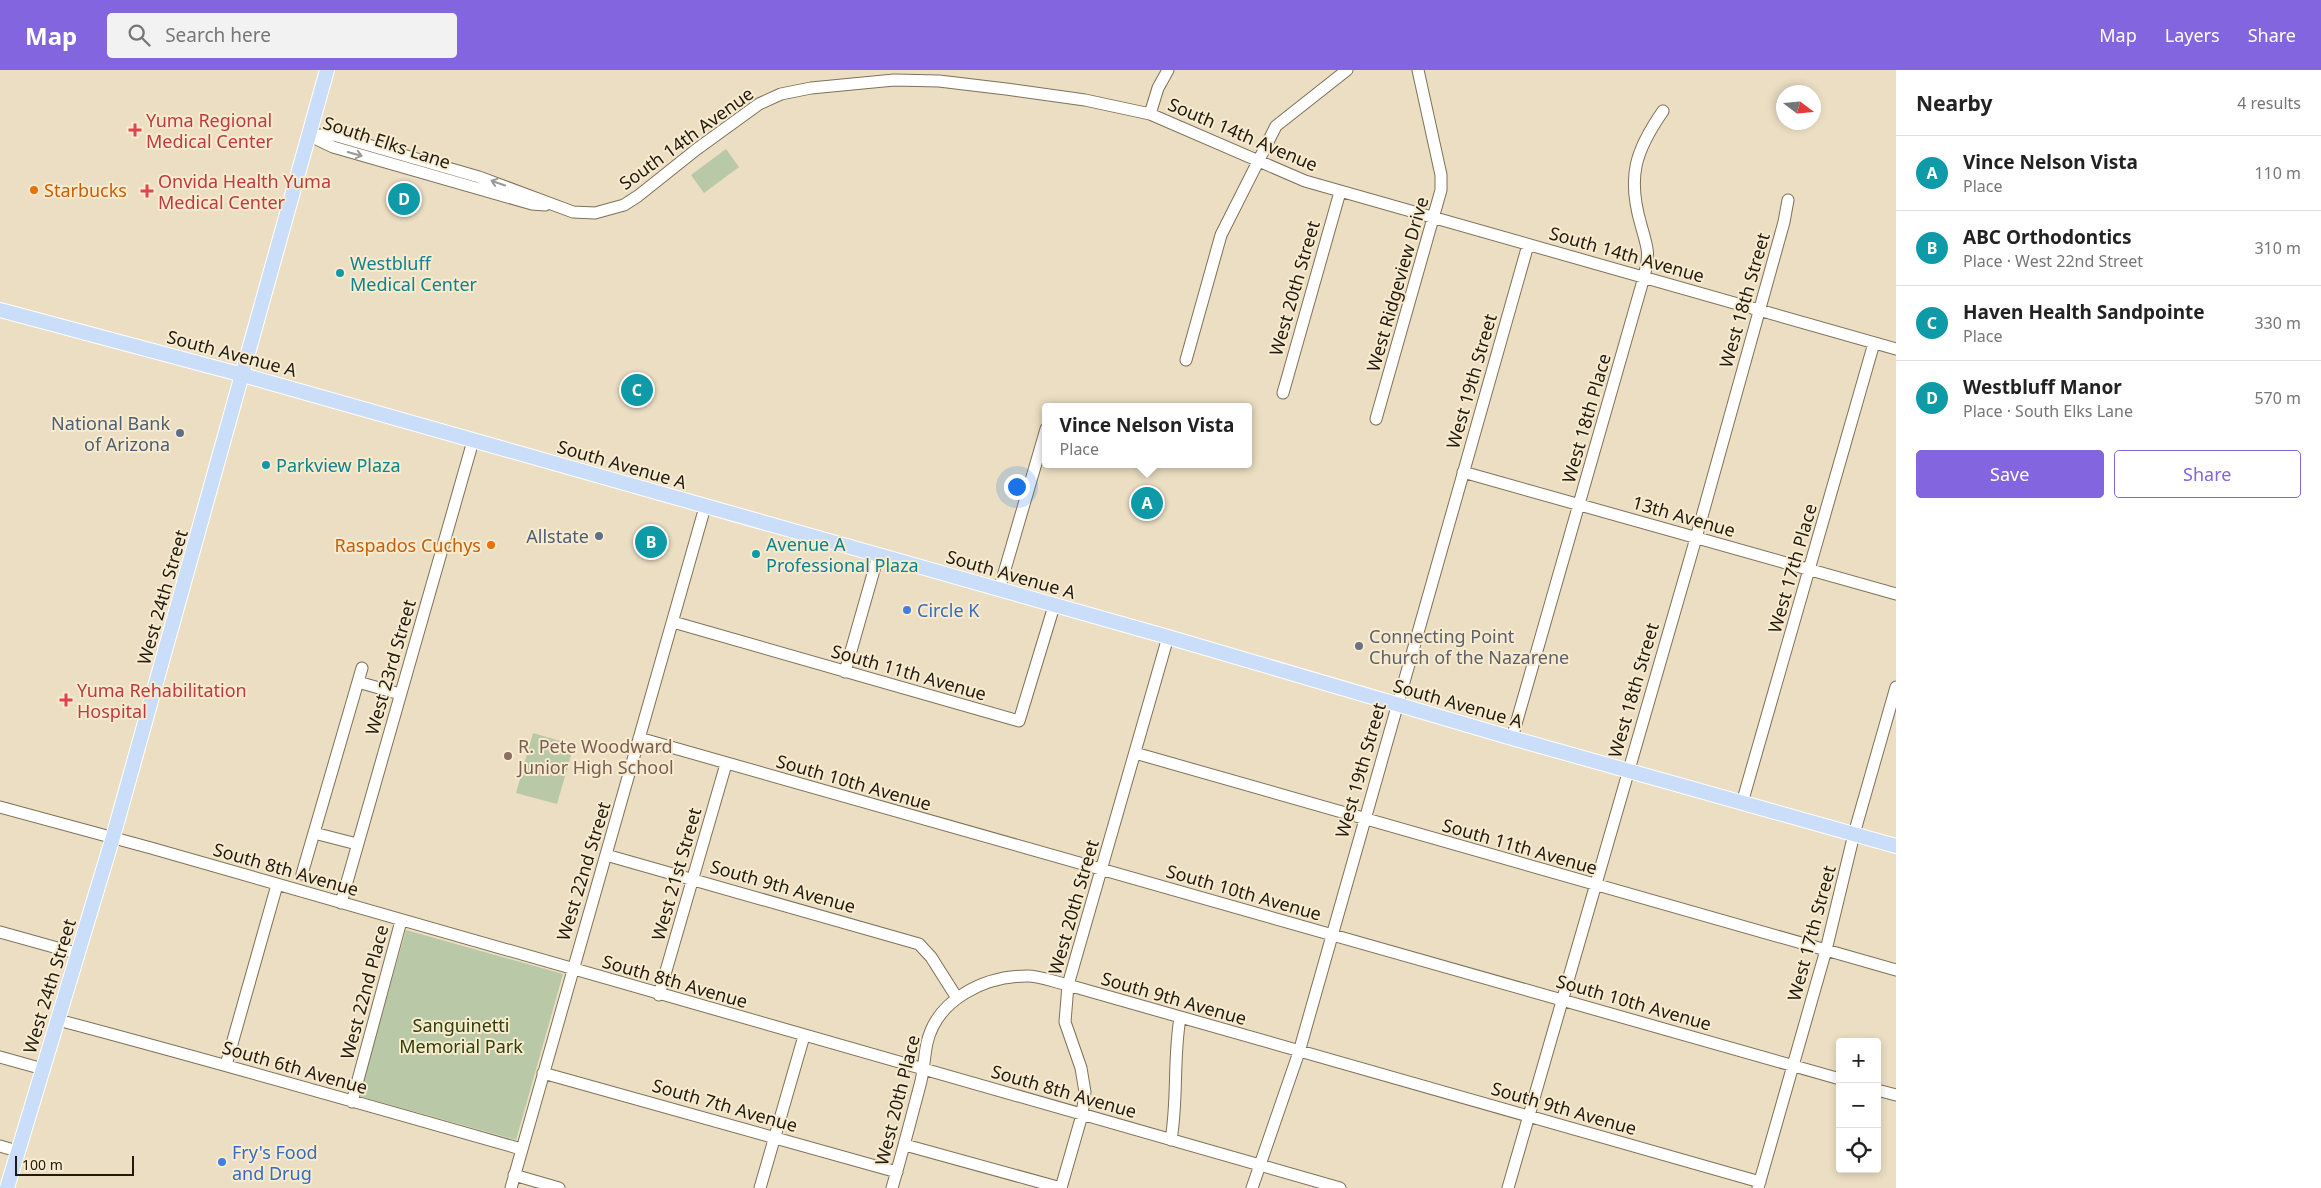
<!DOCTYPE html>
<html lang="en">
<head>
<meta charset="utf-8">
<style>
	:root { --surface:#fff; --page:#f2f2f2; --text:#222; --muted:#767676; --line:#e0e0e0; --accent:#8365e0 }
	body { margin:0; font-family:"Noto Sans",sans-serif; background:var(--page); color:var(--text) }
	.controls { position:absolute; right:15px; bottom:15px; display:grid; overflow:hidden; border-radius:5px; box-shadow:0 2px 8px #0003 }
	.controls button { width:45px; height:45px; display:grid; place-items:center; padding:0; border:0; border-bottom:1px solid var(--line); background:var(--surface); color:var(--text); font:25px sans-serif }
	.compass { position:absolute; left:1776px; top:15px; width:45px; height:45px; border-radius:50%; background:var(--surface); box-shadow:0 2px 8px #0003; rotate:106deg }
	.scale { position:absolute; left:15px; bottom:12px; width:119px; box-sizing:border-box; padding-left:5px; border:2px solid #1f1b11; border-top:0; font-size:14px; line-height:18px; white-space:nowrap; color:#1f1b11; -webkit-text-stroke:4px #f8ebcf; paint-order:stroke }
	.you { position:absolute; left:1016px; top:416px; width:18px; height:18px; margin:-12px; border:4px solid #fff; border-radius:50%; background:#1a73e8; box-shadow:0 0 0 8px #1a73e833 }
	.badge { display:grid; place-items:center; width:32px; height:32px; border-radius:50%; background:var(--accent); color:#fff; font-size:16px; font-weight:700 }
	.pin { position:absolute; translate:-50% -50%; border:2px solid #fff; box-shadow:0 1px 5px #0006 }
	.popup { position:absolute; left:1042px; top:333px; width:210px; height:65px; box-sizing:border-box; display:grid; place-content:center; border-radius:5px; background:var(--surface); filter:drop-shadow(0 1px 4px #0005); font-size:16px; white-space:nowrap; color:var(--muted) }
	.popup b { font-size:19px; color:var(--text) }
	.popup::after { content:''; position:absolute; left:50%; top:100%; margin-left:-10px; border:10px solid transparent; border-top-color:var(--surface) }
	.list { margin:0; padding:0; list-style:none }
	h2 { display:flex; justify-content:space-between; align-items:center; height:65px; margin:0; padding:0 20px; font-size:21px }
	h2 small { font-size:16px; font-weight:400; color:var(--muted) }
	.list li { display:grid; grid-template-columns:32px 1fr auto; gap:15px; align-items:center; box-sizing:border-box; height:75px; padding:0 20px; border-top:1px solid var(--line) }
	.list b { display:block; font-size:19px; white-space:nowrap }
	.list p { margin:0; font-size:16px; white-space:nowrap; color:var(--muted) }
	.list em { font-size:16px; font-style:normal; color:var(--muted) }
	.actions { display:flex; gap:10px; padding:15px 20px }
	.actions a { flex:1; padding:11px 0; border:1px solid var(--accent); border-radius:5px; text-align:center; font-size:18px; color:var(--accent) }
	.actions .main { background:var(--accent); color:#fff }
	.icon { flex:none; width:28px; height:28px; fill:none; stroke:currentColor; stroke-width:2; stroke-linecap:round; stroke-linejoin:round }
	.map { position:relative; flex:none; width:1896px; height:1118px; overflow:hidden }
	header { display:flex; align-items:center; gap:30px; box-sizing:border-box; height:70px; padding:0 25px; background:var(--accent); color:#fff }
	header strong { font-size:24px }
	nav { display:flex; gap:28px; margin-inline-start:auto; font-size:18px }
	.search { width:350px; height:45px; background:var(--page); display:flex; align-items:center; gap:12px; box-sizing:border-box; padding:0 18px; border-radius:5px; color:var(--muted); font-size:19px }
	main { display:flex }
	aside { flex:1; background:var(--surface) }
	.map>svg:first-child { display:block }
</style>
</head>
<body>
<header>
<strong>Map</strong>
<div class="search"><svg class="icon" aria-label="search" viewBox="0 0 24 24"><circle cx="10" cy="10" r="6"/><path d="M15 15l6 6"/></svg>Search here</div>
<nav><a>Map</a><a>Layers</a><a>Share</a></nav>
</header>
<main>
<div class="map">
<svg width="1896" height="1118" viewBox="0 0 1896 1118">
	<rect width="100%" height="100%" fill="#ebdec3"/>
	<path fill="#b9c8a6" d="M726,79L739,97L704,123L691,105Z
		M533,663L574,675L557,734L516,723Z
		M406,860L563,904L516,1070L359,1026Z"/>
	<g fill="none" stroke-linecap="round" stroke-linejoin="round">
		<g stroke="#7d7159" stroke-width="13">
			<path id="minor" d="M1150,44L1158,18L1168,0
				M310,66L330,64L479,107L573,142L595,143L624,135L638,126L697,79L759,34L781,24L811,18L894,10L939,11L1006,19L1085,30L1150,44L1305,111L1896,279
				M310,66L333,77L532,134L545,135
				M1186,290L1221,165L1276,56L1347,0
				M1283,323L1340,122
				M1376,349L1441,120V105L1418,0
				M1463,402L1896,524
				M999,520L1046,359
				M673,552L1019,651L1054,536
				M845,602L878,486
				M358,612L400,624
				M639,668L1840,1009
				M1512,668L1644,207C1650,182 1648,180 1641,155C1627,107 1635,81 1663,41
				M1135,683L1896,900
				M1742,733L1874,273
				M0,737L151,778L1340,1118
				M314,763L357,774
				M606,785L919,874L931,887L957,928
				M302,804L362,598
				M341,833L473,371
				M0,862L79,884
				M659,925L726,694
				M58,950C213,991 367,1035 521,1079
				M0,987L43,999
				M226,995L277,815
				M543,1003L897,1102
				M1877,1020L1896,1025
				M352,1032L401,851
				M1171,1070C1178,1029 1173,989 1180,948
				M905,1075L1061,1118
				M0,1076L17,1081
				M514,1105L559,1118
				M511,1118L705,437
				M760,1118L804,966
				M892,1118C902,1084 911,1049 920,1015C924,1001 924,987 927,973C937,929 985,906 1027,906C1040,906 1055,912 1068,915L1760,1112
				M1061,1118L1082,1045L1085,1022L1081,998L1065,952L1068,915L1168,567
				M1252,1118L1299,982L1528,175
				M1508,1118L1696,468L1784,152L1788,130
				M1758,1118L1826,880L1854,764L1896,617"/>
		</g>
		<g stroke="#fff" stroke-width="16">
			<path id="major" d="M0,240L243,305L1168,567L1512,668L1896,776
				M7,1118L113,767L327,0"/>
		</g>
		<use href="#minor" stroke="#fff" stroke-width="11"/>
		<use href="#major" stroke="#cadefa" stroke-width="14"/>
	</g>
	<defs><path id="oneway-shaft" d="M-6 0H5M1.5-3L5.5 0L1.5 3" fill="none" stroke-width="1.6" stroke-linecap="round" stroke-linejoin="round" transform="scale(1.25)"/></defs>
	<g stroke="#9a9894">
		<use href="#oneway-shaft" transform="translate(355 84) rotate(16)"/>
		<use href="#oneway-shaft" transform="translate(498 113) rotate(-161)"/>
	</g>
	<g fill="#e0444e" stroke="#f8ebcf" stroke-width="2">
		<path d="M132.5 52.5h5v5h5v5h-5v5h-5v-5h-5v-5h5z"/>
		<path d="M144.5 113.5h5v5h5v5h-5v5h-5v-5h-5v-5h5z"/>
		<path d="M63.5 622.5h5v5h5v5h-5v5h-5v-5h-5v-5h5z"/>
	</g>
	<g fill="#e8710a" stroke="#f8ebcf" stroke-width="2">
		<circle cx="34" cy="120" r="5"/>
		<circle cx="491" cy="475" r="5"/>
	</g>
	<g fill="#0f9aa8" stroke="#f8ebcf" stroke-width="2">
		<circle cx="340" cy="203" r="5"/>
		<circle cx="266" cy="395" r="5"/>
		<circle cx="756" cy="484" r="5"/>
	</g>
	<g fill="#5c6f8a" stroke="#f8ebcf" stroke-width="2">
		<circle cx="180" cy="363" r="5"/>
		<circle cx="599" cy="466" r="5"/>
	</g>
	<g fill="#3f7fe0" stroke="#f8ebcf" stroke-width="2">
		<circle cx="907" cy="540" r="5"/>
		<circle cx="222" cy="1092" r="5"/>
	</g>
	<circle fill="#6b7280" stroke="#f8ebcf" stroke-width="2" cx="1359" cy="576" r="5"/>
	<circle fill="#8d6e63" stroke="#f8ebcf" stroke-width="2" cx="508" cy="686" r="5"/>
	<g text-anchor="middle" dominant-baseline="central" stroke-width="4" stroke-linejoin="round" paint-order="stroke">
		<g font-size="18" fill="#be3a42" stroke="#f8ebcf" text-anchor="start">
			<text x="146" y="50">Yuma Regional<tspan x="146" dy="21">Medical Center</tspan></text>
			<text x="158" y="111">Onvida Health Yuma<tspan x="158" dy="21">Medical Center</tspan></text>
			<text x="77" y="620">Yuma Rehabilitation<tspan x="77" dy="21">Hospital</tspan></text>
		</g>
		<g font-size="18" fill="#1f1b11" stroke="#f8ebcf">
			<text transform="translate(1243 64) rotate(23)">South 14th Avenue</text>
			<text transform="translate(686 68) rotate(-36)">South 14th Avenue</text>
			<text transform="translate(387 72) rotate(18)">South Elks Lane</text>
			<text transform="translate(1627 184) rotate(16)">South 14th Avenue</text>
			<text transform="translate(1397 214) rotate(-74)">West Ridgeview Drive</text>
			<text transform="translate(1294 218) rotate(-74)">West 20th Street</text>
			<text transform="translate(1744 230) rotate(-74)">West 18th Street</text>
			<text transform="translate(232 283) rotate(15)">South Avenue A</text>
			<text transform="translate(1471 311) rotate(-74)">West 19th Street</text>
			<text transform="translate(1586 348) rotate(-74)">West 18th Place</text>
			<text transform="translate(622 394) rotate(16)">South Avenue A</text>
			<text transform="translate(1684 446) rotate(16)">13th Avenue</text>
			<text transform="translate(1792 498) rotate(-74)">West 17th Place</text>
			<text transform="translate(1011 504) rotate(16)">South Avenue A</text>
			<text transform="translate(162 527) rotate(-74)">West 24th Street</text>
			<text transform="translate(390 597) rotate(-74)">West 23rd Street</text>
			<text transform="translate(909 602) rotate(16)">South 11th Avenue</text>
			<text transform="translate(1633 620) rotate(-74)">West 18th Street</text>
			<text transform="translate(1458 633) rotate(16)">South Avenue A</text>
			<text transform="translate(1360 700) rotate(-74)">West 19th Street</text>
			<text transform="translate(854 712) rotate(16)">South 10th Avenue</text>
			<text transform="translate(1520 776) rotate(16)">South 11th Avenue</text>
			<text transform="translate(286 799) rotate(16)">South 8th Avenue</text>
			<text transform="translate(583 801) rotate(-73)">West 22nd Street</text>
			<text transform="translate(676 804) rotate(-74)">West 21st Street</text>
			<text transform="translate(783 816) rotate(16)">South 9th Avenue</text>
			<text transform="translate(1244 822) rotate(16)">South 10th Avenue</text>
			<text transform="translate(1073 837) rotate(-74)">West 20th Street</text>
			<text transform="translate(1811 863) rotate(-75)">West 17th Street</text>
			<text transform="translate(675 911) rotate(16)">South 8th Avenue</text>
			<text transform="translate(49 916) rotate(-73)">West 24th Street</text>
			<text transform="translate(364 922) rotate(-75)">West 22nd Place</text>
			<text transform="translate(1174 928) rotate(16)">South 9th Avenue</text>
			<text transform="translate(1634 932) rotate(16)">South 10th Avenue</text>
			<text transform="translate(295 997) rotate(16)">South 6th Avenue</text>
			<text transform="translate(1064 1021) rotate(16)">South 8th Avenue</text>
			<text transform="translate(897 1030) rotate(-76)">West 20th Place</text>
			<text transform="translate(725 1035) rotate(16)">South 7th Avenue</text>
			<text transform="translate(1564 1038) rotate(16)">South 9th Avenue</text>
		</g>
		<g font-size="18" fill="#c56008" stroke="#f8ebcf" text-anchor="start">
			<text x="44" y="120">Starbucks</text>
			<text x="481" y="475" text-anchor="end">Raspados Cuchys</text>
		</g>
		<g font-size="18" fill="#0d838f" stroke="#f8ebcf" text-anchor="start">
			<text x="350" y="193">Westbluff<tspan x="350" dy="21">Medical Center</tspan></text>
			<text x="276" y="395">Parkview Plaza</text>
			<text x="766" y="474">Avenue A<tspan x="766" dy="21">Professional Plaza</tspan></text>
		</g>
		<g font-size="18" fill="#4e5e75" stroke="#f8ebcf" text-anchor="end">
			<text x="170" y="353">National Bank<tspan x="170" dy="21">of Arizona</tspan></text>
			<text x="589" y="466">Allstate</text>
		</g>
		<g font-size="18" fill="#366cbe" stroke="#f8ebcf" text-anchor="start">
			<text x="917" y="540">Circle K</text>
			<text x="232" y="1082">Fry's Food<tspan x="232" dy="21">and Drug</tspan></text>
		</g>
		<g font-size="18" fill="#5b616d" stroke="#f8ebcf" text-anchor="start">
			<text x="1369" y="566">Connecting Point<tspan x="1369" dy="21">Church of the Nazarene</tspan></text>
		</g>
		<g font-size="18" fill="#785e54" stroke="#f8ebcf" text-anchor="start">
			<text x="518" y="676">R. Pete Woodward<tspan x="518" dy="21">Junior High School</tspan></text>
		</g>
		<g font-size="18" fill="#2c4006" stroke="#f8ebcf">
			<text x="461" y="955">Sanguinetti<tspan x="461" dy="21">Memorial Park</tspan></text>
		</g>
	</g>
</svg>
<div class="controls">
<button>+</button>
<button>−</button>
<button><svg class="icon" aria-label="locate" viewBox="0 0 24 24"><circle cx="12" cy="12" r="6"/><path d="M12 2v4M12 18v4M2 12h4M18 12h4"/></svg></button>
</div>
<svg class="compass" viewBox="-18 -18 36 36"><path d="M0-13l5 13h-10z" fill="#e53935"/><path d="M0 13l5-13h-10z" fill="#767676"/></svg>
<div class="scale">100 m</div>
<div class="you"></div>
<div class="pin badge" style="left:1147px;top:433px;background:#0f9aa8">A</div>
<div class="popup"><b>Vince Nelson Vista</b>Place</div>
<div class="pin badge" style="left:651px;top:472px;background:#0f9aa8">B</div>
<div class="pin badge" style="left:637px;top:320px;background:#0f9aa8">C</div>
<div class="pin badge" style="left:404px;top:129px;background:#0f9aa8">D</div>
</div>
<aside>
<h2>Nearby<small>4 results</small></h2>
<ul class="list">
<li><span class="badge" style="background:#0f9aa8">A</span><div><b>Vince Nelson Vista</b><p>Place</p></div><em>110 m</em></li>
<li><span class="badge" style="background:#0f9aa8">B</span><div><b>ABC Orthodontics</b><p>Place · West 22nd Street</p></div><em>310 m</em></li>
<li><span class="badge" style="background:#0f9aa8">C</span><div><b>Haven Health Sandpointe</b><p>Place</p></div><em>330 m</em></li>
<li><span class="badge" style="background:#0f9aa8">D</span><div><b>Westbluff Manor</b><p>Place · South Elks Lane</p></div><em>570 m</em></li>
</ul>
<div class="actions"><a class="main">Save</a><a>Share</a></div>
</aside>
</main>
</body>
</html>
